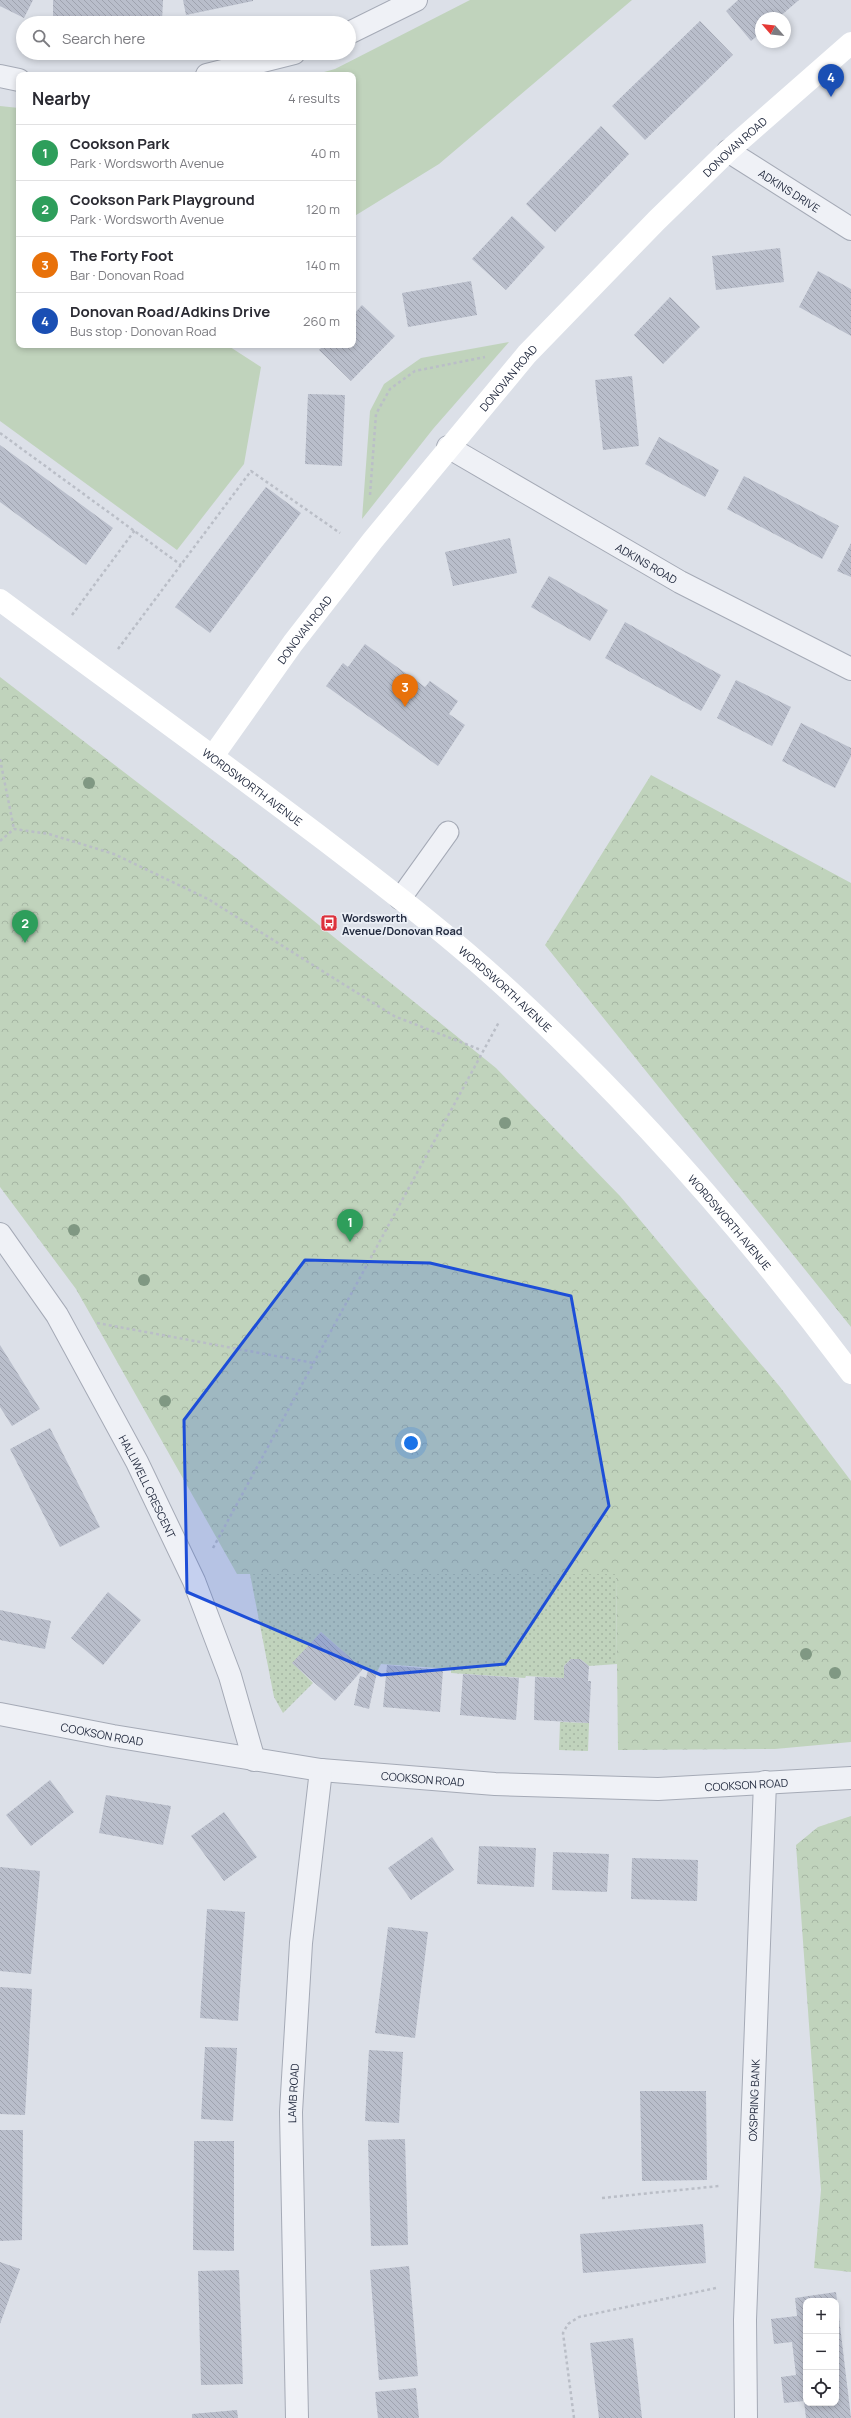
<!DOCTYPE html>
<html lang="en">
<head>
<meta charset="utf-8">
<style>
	:root { --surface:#fff; --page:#f7f7f7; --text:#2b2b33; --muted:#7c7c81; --line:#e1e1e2; --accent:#dd313b }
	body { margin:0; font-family:Manrope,sans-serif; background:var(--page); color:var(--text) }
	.controls { position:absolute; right:12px; bottom:12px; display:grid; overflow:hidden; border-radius:8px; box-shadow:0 2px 6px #0003 }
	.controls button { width:36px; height:36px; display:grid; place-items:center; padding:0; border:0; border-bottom:1px solid var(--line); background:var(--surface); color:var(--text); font:20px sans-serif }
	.compass { position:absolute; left:755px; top:12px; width:36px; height:36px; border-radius:50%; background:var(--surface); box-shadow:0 2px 6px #0003; rotate:298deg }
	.you { position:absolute; left:411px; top:1443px; width:14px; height:14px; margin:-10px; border:3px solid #fff; border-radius:50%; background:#1a73e8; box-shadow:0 0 0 6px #1a73e833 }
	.badge { display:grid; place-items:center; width:26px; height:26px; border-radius:50%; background:var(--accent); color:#fff; font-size:13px; font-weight:700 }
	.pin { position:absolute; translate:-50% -33px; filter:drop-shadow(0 1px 2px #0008) }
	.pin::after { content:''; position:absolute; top:21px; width:14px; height:12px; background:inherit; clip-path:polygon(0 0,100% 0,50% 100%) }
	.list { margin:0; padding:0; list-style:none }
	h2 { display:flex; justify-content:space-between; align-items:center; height:52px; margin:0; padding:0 16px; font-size:17px }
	h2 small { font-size:13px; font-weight:400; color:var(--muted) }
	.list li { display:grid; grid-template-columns:26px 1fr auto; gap:12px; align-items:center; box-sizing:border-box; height:56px; padding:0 16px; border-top:1px solid var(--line) }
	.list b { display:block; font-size:15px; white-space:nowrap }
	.list p { margin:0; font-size:13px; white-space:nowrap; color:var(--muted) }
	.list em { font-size:13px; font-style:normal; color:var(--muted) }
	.icon { flex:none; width:22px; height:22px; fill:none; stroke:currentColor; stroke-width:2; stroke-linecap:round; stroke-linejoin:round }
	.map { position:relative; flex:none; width:851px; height:2418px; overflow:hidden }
	.search { position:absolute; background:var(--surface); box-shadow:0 2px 6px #0003; left:16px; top:16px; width:340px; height:44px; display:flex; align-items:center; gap:10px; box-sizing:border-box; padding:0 14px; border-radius:22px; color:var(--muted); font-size:15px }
	.panel { position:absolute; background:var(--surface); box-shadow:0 2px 6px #0003; left:16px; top:72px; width:340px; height:276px; border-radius:8px }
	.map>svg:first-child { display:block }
</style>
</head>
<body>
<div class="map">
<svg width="851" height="2418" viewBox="0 0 851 2418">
	<defs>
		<pattern id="forest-crowns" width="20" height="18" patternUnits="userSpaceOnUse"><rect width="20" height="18" fill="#c0d3bc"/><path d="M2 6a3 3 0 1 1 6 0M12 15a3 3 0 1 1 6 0" fill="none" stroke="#a5b5a3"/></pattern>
		<pattern id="garden-dots" width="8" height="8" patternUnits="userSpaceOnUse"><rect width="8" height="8" fill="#c0d3bc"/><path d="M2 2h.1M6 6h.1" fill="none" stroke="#a5b5a3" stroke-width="1.8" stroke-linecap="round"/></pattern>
		<pattern id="building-back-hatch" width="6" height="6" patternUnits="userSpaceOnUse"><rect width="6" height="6" fill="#b9becb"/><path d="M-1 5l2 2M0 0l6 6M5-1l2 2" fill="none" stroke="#9fa3af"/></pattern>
	</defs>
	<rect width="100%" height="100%" fill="#dce0e8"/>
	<path fill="#c0d3bc" d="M470,0H632L439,164L353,217V75H313L335,69Z
		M0,106L19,108V345H227L261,367L244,464L177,550L0,421Z
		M509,342L433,429L362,519L370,411L384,384L421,358Z"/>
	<path fill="url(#forest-crowns)" d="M0,677L236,858L496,1068L620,1196L780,1387L851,1481V1742L775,1749L618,1750L616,1574H237L76,1289L0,1187Z
		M651,775L851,883V1327L545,945Z
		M851,1816V2272L814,2268L821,2190L796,1845L818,1827Z"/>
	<path fill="url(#garden-dots)" d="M250,1574H616L617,1664L589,1666L580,1659H571L564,1666V1678L526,1676L525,1678L451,1673V1669L381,1664L377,1672L363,1669L321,1632L293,1663L313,1683L283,1713L274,1697Z
		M560,1722L589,1723L588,1751L559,1750Z"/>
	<path fill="url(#building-back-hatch)" fill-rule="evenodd" d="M0,0H33L24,18L0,6Z
		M53,0H163L162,22L53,19Z
		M183,0H253V1L186,15Z
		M738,0H799L778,18H761V33L751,41L726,11Z
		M700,21L733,55L645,140L612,106Z
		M601,126L629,154L555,232L526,204Z
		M512,216L545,247L506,290L472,259Z
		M780,248L784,282L716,290L712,256Z
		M818,271L851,289V336L799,307Z
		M471,281L477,315L408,327L402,293Z
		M670,297L700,327L663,364L634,335Z
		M362,305L395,336L351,381L319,350L324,345H353V315Z
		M632,376L639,446L603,450L595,380Z
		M308,394L345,395L342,466L305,464Z
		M659,437L719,470L705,497L645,464Z
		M0,445L113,528L86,565L0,502Z
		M744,476L839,526L822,559L727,509Z
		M266,487L301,513L210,633L175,607Z
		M510,538L517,573L453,586L445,552Z
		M851,543V577L837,571Z
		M549,576L608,610L590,641L531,607Z
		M625,622L721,675L701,711L605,658Z
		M365,644L425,687L430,681L458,701L449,714L465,725L438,766L326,686L343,663L348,667Z
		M736,680L791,707L772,746L717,718Z
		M801,723L851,748V756L835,788L782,761Z
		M0,1345L40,1409L12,1426L0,1407Z
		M50,1428L100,1527L60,1547L10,1449Z
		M108,1592L141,1620L103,1665L71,1638Z
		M0,1610L51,1621L45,1649L0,1640Z
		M321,1632L363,1669L335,1701L292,1663Z
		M571,1659H580L589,1666L588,1681H591L589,1723L534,1720L535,1677L564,1678V1666Z
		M387,1665L443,1670L440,1712L383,1707Z
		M368,1670L377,1672L369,1709L354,1705L360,1676L366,1678Z
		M463,1674L519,1678L516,1720L460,1715Z
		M50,1780L74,1812L31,1846L6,1815Z
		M106,1795L171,1806L163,1845L99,1833Z
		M224,1812L257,1857L224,1881L191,1836Z
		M432,1837L454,1870L411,1900L388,1868Z
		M479,1846L536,1848L534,1887L477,1884Z
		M553,1852L609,1854L607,1892L552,1890Z
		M632,1858L698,1860L697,1901L631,1899Z
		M0,1867L40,1871L31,1974L0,1971Z
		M207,1909L245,1912L238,2021L200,2018Z
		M388,1927L428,1932L415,2038L375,2033Z
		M0,1987L32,1989L25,2115L0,2114Z
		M205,2047L237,2048L233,2121L201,2119Z
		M369,2050L403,2052L399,2123L365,2121Z
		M640,2091H706L707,2180L642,2181Z
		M0,2130H23L22,2240L0,2241Z
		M405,2139L408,2245L371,2246L368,2140Z
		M194,2141H234V2251L193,2250Z
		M703,2224L706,2263L583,2273L580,2234Z
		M0,2262L20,2269L0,2324Z
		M409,2266L418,2376L379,2380L370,2270Z
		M239,2270L243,2384L201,2385L198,2271Z
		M836,2292L851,2418H806L804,2401L784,2403L781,2377L796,2375L792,2342L774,2344L771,2319L797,2316L795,2298ZM806,2301H836V2403H806Z
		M633,2338L642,2418H599L590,2343Z
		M416,2388L419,2418H378L375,2392Z
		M237,2410L238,2418H192V2414Z"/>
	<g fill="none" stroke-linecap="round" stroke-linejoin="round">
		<g stroke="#a5aab6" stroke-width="23">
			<path id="lane" d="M400,899L448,832"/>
		</g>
		<g stroke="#a5aab6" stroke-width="24">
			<g id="street">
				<path d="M349,33L416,0"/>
				<path d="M207,75L294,53"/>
				<path d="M0,76L19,80"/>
				<path id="s1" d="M728,151L851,229"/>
				<path id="s2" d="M448,447L680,582L851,669"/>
				<path id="s3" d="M0,1234L57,1315L137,1462L194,1581L230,1676L254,1760"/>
				<path id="s4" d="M0,1714L113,1736L321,1770L495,1784L658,1789L851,1778"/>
				<path id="s5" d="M297,2418L291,2112L301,1943L321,1770"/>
				<path id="s6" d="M746,2418L745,2320L765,1782"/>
			</g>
		</g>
		<path stroke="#babec7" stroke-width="2.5" stroke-dasharray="3 3" stroke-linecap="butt" d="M0,433L181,565
			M370,495L376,414L390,389L415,371L485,357
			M72,615L135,530
			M118,649L251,471L340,533
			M0,759L14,829
			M0,841L14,829L49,834L114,854L208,899L394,1016L481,1050
			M97,1323L314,1363
			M213,1548L499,1022
			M602,2198L719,2186
			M574,2418L563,2333L568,2324L579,2317L716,2288"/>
		<use href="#lane" stroke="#eff1f6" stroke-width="21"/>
		<use href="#street" stroke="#eff1f6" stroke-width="22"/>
		<g stroke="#fff" stroke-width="22">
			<path id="s7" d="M0,600C109,681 219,760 327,842C391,891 456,941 515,996C639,1111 750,1238 851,1373"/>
			<path id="s8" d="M213,756L293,643L373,540L527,354L657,220L728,151L851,43"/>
		</g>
	</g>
	<g fill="#809883">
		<circle cx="89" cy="783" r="6"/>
		<circle cx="505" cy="1123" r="6"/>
		<circle cx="74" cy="1230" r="6"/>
		<circle cx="144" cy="1280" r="6"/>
		<circle cx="165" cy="1401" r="6"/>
		<circle cx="806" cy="1654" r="6"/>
		<circle cx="835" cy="1673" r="6"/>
	</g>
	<path fill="#1d4ed8" fill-opacity="0.2" stroke="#1d4ed8" stroke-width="3" stroke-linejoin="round" d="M305,1260L430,1263L571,1296L609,1506L505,1664L381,1675L187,1592L184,1420Z"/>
	<defs>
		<g id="bus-square" transform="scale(0.9)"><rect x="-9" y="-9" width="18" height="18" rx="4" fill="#dd313b" stroke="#ebeff6"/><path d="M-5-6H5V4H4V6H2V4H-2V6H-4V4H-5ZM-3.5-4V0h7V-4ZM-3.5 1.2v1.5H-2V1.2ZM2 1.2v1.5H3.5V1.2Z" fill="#fff"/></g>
	</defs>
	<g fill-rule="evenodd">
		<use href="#bus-square" x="329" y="923"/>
	</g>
	<g text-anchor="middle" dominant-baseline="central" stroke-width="3.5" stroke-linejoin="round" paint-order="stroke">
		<g font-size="11" fill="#242c40" stroke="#ebeff6">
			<text stroke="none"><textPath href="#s8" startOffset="804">DONOVAN ROAD</textPath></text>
			<text stroke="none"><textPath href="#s1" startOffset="73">ADKINS DRIVE</textPath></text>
			<text stroke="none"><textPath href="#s8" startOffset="480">DONOVAN ROAD</textPath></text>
			<text stroke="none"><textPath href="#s2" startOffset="230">ADKINS ROAD</textPath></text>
			<text stroke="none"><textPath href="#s8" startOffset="156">DONOVAN ROAD</textPath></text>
			<text stroke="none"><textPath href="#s7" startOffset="314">WORDSWORTH AVENUE</textPath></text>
			<text stroke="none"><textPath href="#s7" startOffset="638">WORDSWORTH AVENUE</textPath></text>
			<text stroke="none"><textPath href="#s7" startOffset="962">WORDSWORTH AVENUE</textPath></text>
			<text stroke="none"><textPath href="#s3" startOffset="293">HALLIWELL CRESCENT</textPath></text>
			<text stroke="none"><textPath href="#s4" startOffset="104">COOKSON ROAD</textPath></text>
			<text stroke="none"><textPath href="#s4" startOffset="428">COOKSON ROAD</textPath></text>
			<text stroke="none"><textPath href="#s4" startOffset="752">COOKSON ROAD</textPath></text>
			<text stroke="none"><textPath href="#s5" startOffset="325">LAMB ROAD</textPath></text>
			<text stroke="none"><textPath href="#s6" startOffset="318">OXSPRING BANK</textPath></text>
		</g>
		<g font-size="11" font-weight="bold" fill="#242c40" stroke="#ebeff6" text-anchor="start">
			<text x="342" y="917">Wordsworth<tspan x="342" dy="13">Avenue/Donovan Road</tspan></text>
		</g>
	</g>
</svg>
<div class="controls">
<button>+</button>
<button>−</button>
<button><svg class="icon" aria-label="locate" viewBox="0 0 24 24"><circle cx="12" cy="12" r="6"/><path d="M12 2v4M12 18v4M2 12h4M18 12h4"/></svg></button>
</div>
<svg class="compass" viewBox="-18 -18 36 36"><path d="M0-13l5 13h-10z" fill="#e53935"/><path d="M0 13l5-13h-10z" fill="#7c7c81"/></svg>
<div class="you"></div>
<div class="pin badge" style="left:350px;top:1242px;background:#2e9e5b">1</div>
<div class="pin badge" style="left:25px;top:943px;background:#2e9e5b">2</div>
<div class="pin badge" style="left:405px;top:707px;background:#e8710a">3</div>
<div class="pin badge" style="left:831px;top:97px;background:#1a4fb4">4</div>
<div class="search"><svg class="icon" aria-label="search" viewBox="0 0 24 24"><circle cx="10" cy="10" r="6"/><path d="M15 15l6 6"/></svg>Search here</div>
<section class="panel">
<h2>Nearby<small>4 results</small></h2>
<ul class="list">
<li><span class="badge" style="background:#2e9e5b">1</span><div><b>Cookson Park</b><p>Park · Wordsworth Avenue</p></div><em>40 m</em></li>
<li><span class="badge" style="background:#2e9e5b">2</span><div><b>Cookson Park Playground</b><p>Park · Wordsworth Avenue</p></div><em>120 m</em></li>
<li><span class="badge" style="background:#e8710a">3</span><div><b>The Forty Foot</b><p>Bar · Donovan Road</p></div><em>140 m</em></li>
<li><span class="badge" style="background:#1a4fb4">4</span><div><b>Donovan Road/Adkins Drive</b><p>Bus stop · Donovan Road</p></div><em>260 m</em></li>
</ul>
</section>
</div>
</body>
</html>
